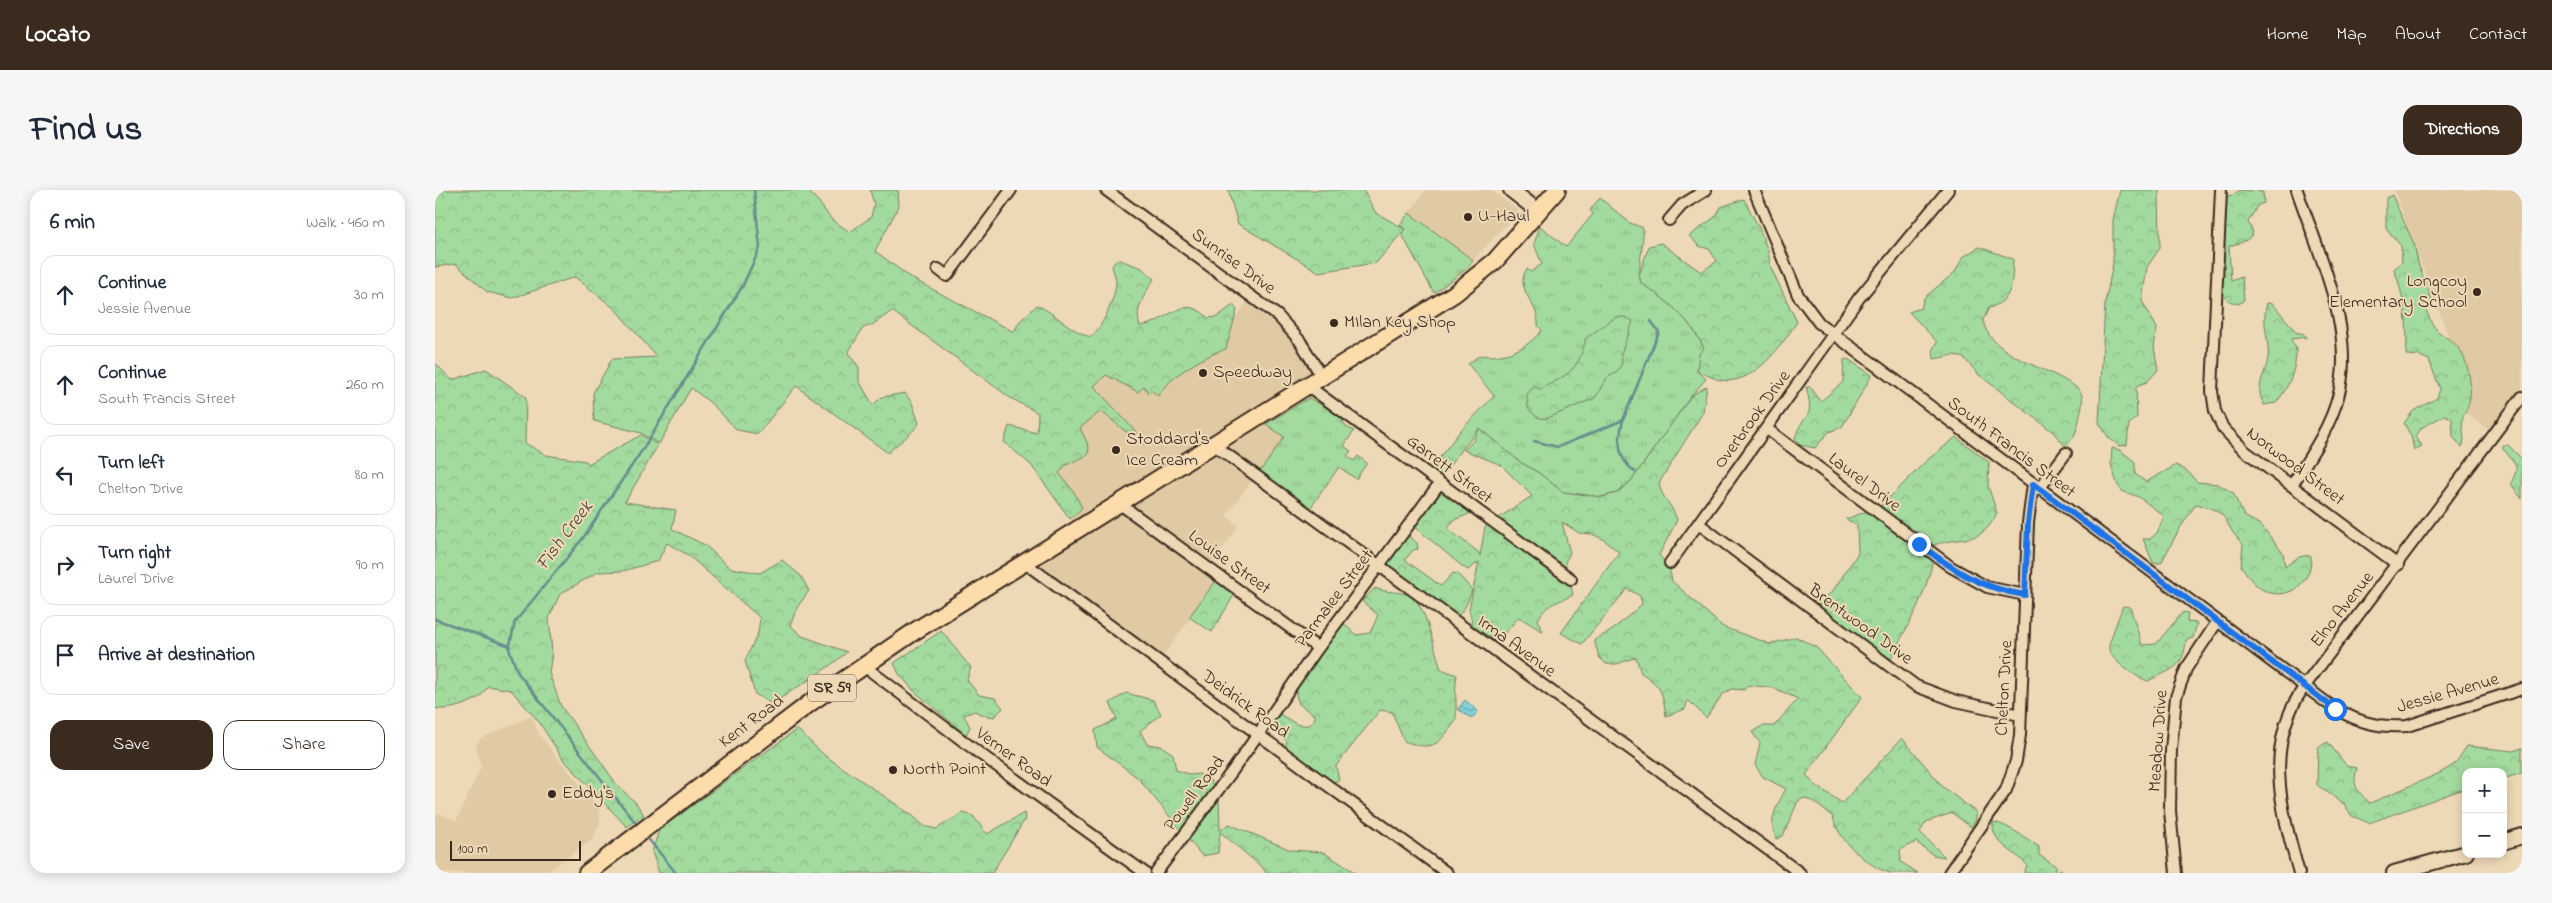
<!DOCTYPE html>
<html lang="en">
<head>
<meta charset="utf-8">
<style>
	:root { --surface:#fff; --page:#f6f6f7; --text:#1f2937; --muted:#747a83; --line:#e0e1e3; --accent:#3b2a1e }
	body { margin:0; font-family:"Indie Flower",sans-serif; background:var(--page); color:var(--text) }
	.controls { position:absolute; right:15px; bottom:15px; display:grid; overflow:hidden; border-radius:10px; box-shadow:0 2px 12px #0003 }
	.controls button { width:45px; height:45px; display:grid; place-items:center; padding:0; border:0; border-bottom:1px solid var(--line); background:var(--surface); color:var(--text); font:25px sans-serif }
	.scale { position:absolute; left:15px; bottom:12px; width:131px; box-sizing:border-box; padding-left:5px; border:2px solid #3b2a1e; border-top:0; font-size:14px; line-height:18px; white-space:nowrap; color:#3b2a1e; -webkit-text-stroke:4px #eed9b7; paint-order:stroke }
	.stop { position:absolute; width:15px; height:15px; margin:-11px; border:4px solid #1a73e8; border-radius:50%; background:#fff }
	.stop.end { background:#1a73e8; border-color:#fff; box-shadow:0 1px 5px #0008 }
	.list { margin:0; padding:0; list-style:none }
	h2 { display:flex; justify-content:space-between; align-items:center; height:65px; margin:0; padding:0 20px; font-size:21px }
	h2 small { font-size:16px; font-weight:400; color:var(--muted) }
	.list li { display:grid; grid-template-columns:32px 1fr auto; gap:15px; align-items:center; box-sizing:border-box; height:80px; margin:0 10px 10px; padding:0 10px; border:1px solid var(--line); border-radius:15px }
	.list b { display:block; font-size:19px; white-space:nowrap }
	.list p { margin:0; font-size:16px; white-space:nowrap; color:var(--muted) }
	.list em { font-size:16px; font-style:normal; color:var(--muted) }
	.actions { display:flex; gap:10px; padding:15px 20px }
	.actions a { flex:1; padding:11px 0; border:1px solid var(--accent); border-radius:15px; text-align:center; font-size:18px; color:var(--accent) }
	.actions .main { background:var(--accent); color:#fff }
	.icon { flex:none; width:28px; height:28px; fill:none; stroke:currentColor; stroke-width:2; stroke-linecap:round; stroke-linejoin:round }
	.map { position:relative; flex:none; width:2087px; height:683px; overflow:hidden; border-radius:15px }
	header { display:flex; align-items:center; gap:30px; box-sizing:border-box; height:70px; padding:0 25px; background:var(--accent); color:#fff }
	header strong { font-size:24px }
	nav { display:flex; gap:28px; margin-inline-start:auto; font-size:18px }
	.intro { display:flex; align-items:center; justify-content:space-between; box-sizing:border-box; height:120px; padding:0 30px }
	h1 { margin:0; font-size:35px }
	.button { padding:12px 22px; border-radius:15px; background:var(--accent); color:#fff; font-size:18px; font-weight:700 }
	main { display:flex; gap:30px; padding:0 30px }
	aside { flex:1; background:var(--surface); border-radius:15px; box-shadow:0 2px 12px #0003 }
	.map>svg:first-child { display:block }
</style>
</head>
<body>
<header>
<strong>Locato</strong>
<nav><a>Home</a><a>Map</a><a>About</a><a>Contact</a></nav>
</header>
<div class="intro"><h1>Find us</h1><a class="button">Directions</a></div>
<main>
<aside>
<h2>6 min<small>Walk · 460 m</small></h2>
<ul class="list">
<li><svg class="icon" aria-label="ahead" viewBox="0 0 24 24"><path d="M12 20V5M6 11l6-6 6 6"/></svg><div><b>Continue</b><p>Jessie Avenue</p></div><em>30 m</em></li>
<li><svg class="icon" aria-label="ahead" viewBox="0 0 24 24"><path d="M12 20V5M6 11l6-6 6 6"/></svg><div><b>Continue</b><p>South Francis Street</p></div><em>260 m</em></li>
<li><svg class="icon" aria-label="left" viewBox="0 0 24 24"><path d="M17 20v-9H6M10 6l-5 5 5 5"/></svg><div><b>Turn left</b><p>Chelton Drive</p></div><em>80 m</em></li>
<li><svg class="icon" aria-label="right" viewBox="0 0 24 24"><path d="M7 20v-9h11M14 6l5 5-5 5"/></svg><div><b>Turn right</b><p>Laurel Drive</p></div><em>90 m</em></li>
<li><svg class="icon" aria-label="arrive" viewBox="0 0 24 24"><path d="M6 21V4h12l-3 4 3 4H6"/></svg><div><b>Arrive at destination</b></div></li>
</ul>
<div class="actions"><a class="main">Save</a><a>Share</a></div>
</aside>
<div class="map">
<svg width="2087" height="683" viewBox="0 0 2087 683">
	<defs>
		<pattern id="grass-tufts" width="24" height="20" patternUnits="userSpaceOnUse" patternTransform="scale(1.25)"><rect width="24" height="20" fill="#a3da9d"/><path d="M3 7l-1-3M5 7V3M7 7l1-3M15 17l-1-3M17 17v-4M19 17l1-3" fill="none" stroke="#8dbb87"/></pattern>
		<pattern id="forest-crowns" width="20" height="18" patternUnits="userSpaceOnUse" patternTransform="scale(1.25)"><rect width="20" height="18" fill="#a3da9d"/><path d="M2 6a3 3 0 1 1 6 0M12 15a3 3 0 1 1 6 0" fill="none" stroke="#8dbb87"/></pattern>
		<pattern id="water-waves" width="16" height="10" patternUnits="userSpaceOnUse" patternTransform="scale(1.25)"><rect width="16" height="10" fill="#80d1d9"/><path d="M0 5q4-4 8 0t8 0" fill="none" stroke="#6aaaaf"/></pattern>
	</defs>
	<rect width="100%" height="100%" fill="#eed9b7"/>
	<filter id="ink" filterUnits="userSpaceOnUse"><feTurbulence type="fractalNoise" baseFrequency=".02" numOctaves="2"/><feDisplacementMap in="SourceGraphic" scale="10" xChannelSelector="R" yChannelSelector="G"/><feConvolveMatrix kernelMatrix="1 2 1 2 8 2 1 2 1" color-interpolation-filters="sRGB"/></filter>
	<g filter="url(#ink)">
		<path fill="#e0caa4" d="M991,0H1056L1084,21L1038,70L974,23Z
			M1959,0H2087V207L2060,245L2028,221V186Z
			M816,106L835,120L887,187L823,228L849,247L791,326L804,336L774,377L786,386L723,473L590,373L644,339L587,264L656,168L783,152Z
			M96,526L105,546L164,618L165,633L158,649L111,683H0V626L3,623L21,631L46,577L41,555L45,549Z"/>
		<path fill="url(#grass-tufts)" stroke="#6f825e" d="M1165,8L1195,33L1208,38C1209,56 1202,76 1206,93C1235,112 1253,127 1269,158L1262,181L1271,189L1256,206L1197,290L1182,303L1166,307L1128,302L1104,283L1085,272L1044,239L1001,292L992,284L1026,240L1059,206L1033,174L1045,165C1069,169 1092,159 1107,140L1103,136C1105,114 1078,99 1092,79L1096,82L1107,74L1099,54L1105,36L1131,57L1158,24L1155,20Z
			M974,23L1038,70L1034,77L999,103L966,43L970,39L965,35Z
			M874,208L903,224L911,237L919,241L909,256L916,261L912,266L919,271L923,266L932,273L921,289L904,277L874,320L824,283L849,247L831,234Z"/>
		<path fill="url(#forest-crowns)" stroke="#6f825e" d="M0,0H372L383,11L397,30L415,42L436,27L439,14L435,0H463L464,16L440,61L476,88L579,142L584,132L602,115C621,124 636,141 655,147C667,140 681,106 681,92C681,87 678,81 677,76L682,69L707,78L719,89C710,104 699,119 705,136C732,134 748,101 773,128L782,127L798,115L802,120L791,159C768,167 737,184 723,206L716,200L713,203L709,196L703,202L671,185L659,196L711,253L707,255L666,221L645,238L654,257L653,265L631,275L624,283L639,302L647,318L635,329L596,275L569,252L574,236L602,243L603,223L574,207L457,121L437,135L428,138L413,163L424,177V191L438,215L447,207L470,203L477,213L484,233C477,245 463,252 453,263L361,196L323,244L302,240L277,214L256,198L224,254L206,243L159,231L158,203L177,169L222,167L180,119L140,87L77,108L52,102L21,74L0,77Z
			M793,0H928L941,23L970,39L941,73L884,82L803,34Z
			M1685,0H1724L1725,58L1712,77L1707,111L1722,138L1719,157L1723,180L1712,192L1701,196L1702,227L1694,234L1692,255L1684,256L1674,248L1664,233L1670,113L1678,74V30Z
			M1805,0L1828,2L1829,13L1823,15L1813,32L1818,42C1814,52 1804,53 1794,56L1796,91L1807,87L1809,110L1804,114C1794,112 1790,110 1787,100L1792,6L1798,5Z
			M1957,5L1979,54L1984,76L1997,110L1991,119C1996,134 2000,141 2014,149C2032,160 2040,196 2033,216C2032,220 2029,223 2028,227C2025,236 2032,249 2027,257L2018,247L2017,229L2010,225L1986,238L1981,247L1987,256L1979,260L1976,246L1969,233L1978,221L2002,208L2005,199L1994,170L1985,166L1971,165C1974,138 1969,105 1959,79L1967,72L1966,56L1951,38V8Z
			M1309,9L1324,38L1333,61L1336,78L1362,132C1346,156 1318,197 1285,190C1277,188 1270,184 1262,181L1264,164L1269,158C1254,128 1233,111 1206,93L1204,85L1214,56L1226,53L1266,82L1282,71L1274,59L1264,56L1254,46L1280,27L1286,17Z
			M1544,57L1578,69C1577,92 1579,110 1554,118L1548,130C1553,162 1602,175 1628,189C1634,193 1643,197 1646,203C1650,211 1645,221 1644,230C1642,240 1639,250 1630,256L1618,242L1543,184L1529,168L1519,165L1499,169L1498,159L1502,152L1474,122L1486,118L1489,108L1520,82L1528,67Z
			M1832,113L1838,114L1862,143H1867L1872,147L1856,149C1857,152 1861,157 1861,160C1861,180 1854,197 1841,213L1829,215C1820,198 1828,189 1832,173C1837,153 1825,134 1832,113Z
			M1181,127H1190L1198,131L1186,164L1187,173L1182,182L1172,188L1160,208L1113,228C1103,230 1099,225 1093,218L1092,204L1099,197L1105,199C1135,184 1143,181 1151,148Z
			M1413,169L1437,185L1407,237L1394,242L1380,258L1365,255L1360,248C1368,221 1381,232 1371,197H1376L1382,208L1386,211L1408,192L1409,170Z
			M0,173L17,190L51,179L91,207L90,253L111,265L151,271L153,274L206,245L223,255L190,312L241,320L237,339L270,355L295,378L325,383L347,370L366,386L374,401L363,416L355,435L367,446L412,462C389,482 363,496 337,514L320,504L310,471L323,443L325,428L253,365L232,353L223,371L188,381L163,382L125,404L114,428L117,463L114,483L126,516L183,596L201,613L209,625L192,637L128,569L104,532L76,500L53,496C50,500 47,506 43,508C34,514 10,522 0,518Z
			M1272,196L1268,222L1224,293C1226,308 1237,313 1242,330L1224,365L1234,377L1237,391L1288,437L1335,454L1361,447L1381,457L1427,507L1371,585L1379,594L1407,613L1467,548L1508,597L1542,623L1540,631L1536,637L1517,623L1491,632L1485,642L1510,667L1498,665L1481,652L1465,660L1466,672L1483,683C1474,683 1463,683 1455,683C1433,677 1402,649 1398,627L1379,612L1369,608L1363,611L1348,646L1341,649C1333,629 1341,617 1351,599L1328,587L1320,575L1325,553L1317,542L1327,536H1339L1363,509L1339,498L1313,495L1309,500L1296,499L1287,505L1271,528L1253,510L1250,519L1231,526C1228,503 1226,495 1206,483L1201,467L1182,474H1171L1164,467L1159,450L1176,441L1207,414L1205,406L1192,399L1147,454L1126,443L1184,362L1168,349L1157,344L1144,343L1127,332L1135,363L1130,372L1138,405C1122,413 1111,413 1103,430L1108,442L1084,427L1062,452L1038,437L1034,419L1044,372L1033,380L1028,377L979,336L1005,299L1032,317L1034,324L1019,330L1013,339L1043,362L1045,366L1050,337L1097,306L1066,275L1029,260L1039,250L1044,238L1085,272L1104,283L1128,302L1166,307L1182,303L1197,290L1256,206Z
			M1521,247L1554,272L1553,296L1562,323C1546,356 1530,345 1499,355C1498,396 1473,433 1456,469L1381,415L1397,402L1423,363L1422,336L1411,329L1446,316L1491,271Z
			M2067,255H2073L2087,269V309L2076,294C2077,290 2080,285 2081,281C2084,272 2069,264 2067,255Z
			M1677,258L1685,260L1700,272V284L1711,292L1741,275L1752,281L1762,292L1783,294L1798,303L1809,326L1826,335L1848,363L1850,377C1859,370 1865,364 1876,366C1878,397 1845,416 1821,395C1815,390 1811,382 1806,376L1808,354C1785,333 1800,323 1761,314L1745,338L1726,373H1718L1708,349H1715L1722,343L1729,326L1704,307L1687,301L1682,294L1676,274Z
			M969,342L982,353L983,359L978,360L970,370L1006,396L1018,383L1023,384L1037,400C1033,411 1030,422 1019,428L944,376Z
			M782,389L801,402L777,442L754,427Z
			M940,398C951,403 964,401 974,405C990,410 1000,462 1006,479L1022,485C1019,500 1022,513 1021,528C1021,533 1016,537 1013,541C1000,560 989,558 969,551L957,522L945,520L901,576L904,590L898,592L849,559L852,552L842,542L834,541L833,535L843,523L863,535H875L881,526L864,514L861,505L863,492L907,432L921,445L935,443L943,425L927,411Z
			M1688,416L1695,417L1707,455L1721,454L1748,422L1753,423L1752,432L1762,433L1758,448L1751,450C1749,479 1736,479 1713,491C1703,488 1672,469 1674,457C1674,453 1686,420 1688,416Z
			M506,441C519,453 523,465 536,477L532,490L544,505L560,508L568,518L559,527L547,525L540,521L529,525L535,537L531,545L479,501L464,484L459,473Z
			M691,503L718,510L726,524L705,541L712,554L726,556L738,564L741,580L756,585L764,584L775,590L784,607L785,641L794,634L856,660L888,662L921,683H831L828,678L785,642L783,663L767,666L703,588L662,557L660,540L682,529L675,513Z
			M362,539L389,565L478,626L489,636L501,639L528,623L538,626L552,644L589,623L590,629L557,683H224L217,662L224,640Z
			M1893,552L1911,575L1922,578C1917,596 1922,601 1935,613L2005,583L2020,574L2032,556L2078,561L2087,558V583L2068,589V582H2031V598L1934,633L1917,626L1909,614L1882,595L1883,557Z
			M1558,632C1571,634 1593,649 1604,657V665L1622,677L1620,680L1623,682L1625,679L1627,680L1626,683H1589L1592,675C1579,660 1556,654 1558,632Z"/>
		<path fill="url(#water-waves)" stroke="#648e8e" d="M1030,510L1043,521L1037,529L1023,519Z"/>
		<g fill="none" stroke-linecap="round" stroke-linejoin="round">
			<path stroke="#648e8e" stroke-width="2.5" d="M1099,251L1123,257L1188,230
				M1200,282C1181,267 1183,252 1188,230L1224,142L1216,131
				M0,429L75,456
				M203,636L83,483L74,459L80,432L148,348L208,259L308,95L325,58L319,0
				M211,646L241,683"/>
			<g stroke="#3b2a1e" stroke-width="14">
				<path id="street" d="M671,0L843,126L865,151L887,187
					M1319,0L1363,105L1384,133L1892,513C1918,531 1940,538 1972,536L2087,499
					M1786,0L1777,201L1780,221L1788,238L1810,261L1963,375
					M1234,30L1247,15L1271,0
					M503,79L512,86L576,0
					M873,196L1136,389
					M1332,239L1516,377L1552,397L1590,405
					M779,255L1365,683
					M1857,295C1874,268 1895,238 1903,207C1922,141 1883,63 1862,0
					M1604,299L1631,263
					M685,314L883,458
					M1264,334L1481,496L1521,511L1585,525
					M590,373L1012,683
					M1235,373L1424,108L1513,0
					M429,476L544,563L710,683
					M721,683L798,580L883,458L1004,294
					M1514,683L1571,600L1581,571L1585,545L1593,333L1598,294
					M1741,683L1735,621L1736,560L1741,507L1751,479L1782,432
					M1864,683C1846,618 1828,556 1869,497L2087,207"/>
			</g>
			<g stroke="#3b2a1e" stroke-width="18">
				<path id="secondary" d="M1076,0L1103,21
					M2068,652L2087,646
					M1959,683L2031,663"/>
			</g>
			<g stroke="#3b2a1e" stroke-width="20">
				<path id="primary" d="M152,683L375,513L480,441L1019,104L1060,71L1122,0"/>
			</g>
			<use href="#street" stroke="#eed9b7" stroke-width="10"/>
			<use href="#secondary" stroke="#eed9b7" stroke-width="14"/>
			<use href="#primary" stroke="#fddcac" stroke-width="16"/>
		</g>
	</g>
	<g fill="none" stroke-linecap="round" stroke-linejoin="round" filter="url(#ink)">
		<path stroke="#1a73e8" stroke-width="6" d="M1484,354C1520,381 1545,398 1590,405L1593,333L1598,294L1900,519"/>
	</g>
	<g fill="#3b2a1e" stroke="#eed9b7" stroke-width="2">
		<circle cx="1033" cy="27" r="5"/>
		<circle cx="2042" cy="102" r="5"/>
		<circle cx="899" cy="133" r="5"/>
		<circle cx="768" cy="183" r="5"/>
		<circle cx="681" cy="260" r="5"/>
		<circle cx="458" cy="580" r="5"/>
		<circle cx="117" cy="604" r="5"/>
	</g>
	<g text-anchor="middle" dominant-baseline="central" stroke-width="4" stroke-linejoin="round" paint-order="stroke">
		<rect fill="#eed9b7" stroke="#715e4c" stroke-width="1" x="373" y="484.5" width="48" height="27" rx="4"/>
		<g font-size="16" font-weight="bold" fill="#3b2a1e">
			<text x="397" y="498">SR 59</text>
		</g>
		<g font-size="18" fill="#3b2a1e" stroke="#eed9b7" text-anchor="start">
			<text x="1043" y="27">U-Haul</text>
			<text x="2032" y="92" text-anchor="end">Longcoy<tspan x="2032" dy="21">Elementary School</tspan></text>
			<text x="909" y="133">MIlan Key Shop</text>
			<text x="778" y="183">Speedway</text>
			<text x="691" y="250">Stoddard's<tspan x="691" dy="21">Ice Cream</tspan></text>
			<text x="468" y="580">North Point</text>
			<text x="127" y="604">Eddy's</text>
		</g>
		<g font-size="18" fill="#3b2a1e" stroke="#eed9b7">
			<text transform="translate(798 72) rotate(36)">Sunrise Drive</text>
			<text transform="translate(1318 230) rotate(-54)">Overbrook Drive</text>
			<text transform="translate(1576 258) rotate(37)">South Francis Street</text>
			<text transform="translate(1860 277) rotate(37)">Norwood Street</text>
			<text transform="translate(1014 280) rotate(37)">Garrett Street</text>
			<text transform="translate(1429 293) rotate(37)">Laurel Drive</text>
			<text transform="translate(794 373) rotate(36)">Louise Street</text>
			<text transform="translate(900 409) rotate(-53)">Parmalee Street</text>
			<text transform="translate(1908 420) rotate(-52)">Elno Avenue</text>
			<text transform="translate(1425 435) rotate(36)">Brentwood Drive</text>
			<text transform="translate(1081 457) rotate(36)">Irma Avenue</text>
			<text transform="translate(1570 498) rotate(-87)">Chelton Drive</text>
			<text transform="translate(2013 504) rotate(-16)">Jessie Avenue</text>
			<text transform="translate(810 515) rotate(36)">Deidrick Road</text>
			<text transform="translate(317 532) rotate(-37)">Kent Road</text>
			<text transform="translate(1724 551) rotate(-86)">Meadow Drive</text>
			<text transform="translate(578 568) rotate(36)">Verner Road</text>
			<text transform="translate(760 604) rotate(-53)">Powell Road</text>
		</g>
		<g font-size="19" font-style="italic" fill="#45433a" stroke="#eed9b7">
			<text transform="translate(130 346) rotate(-53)">Fish Creek</text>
		</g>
	</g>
</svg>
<div class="controls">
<button>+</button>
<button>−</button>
</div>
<div class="scale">100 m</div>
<div class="stop" style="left:1900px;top:519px"></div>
<div class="stop end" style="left:1484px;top:354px"></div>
</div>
</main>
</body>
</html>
